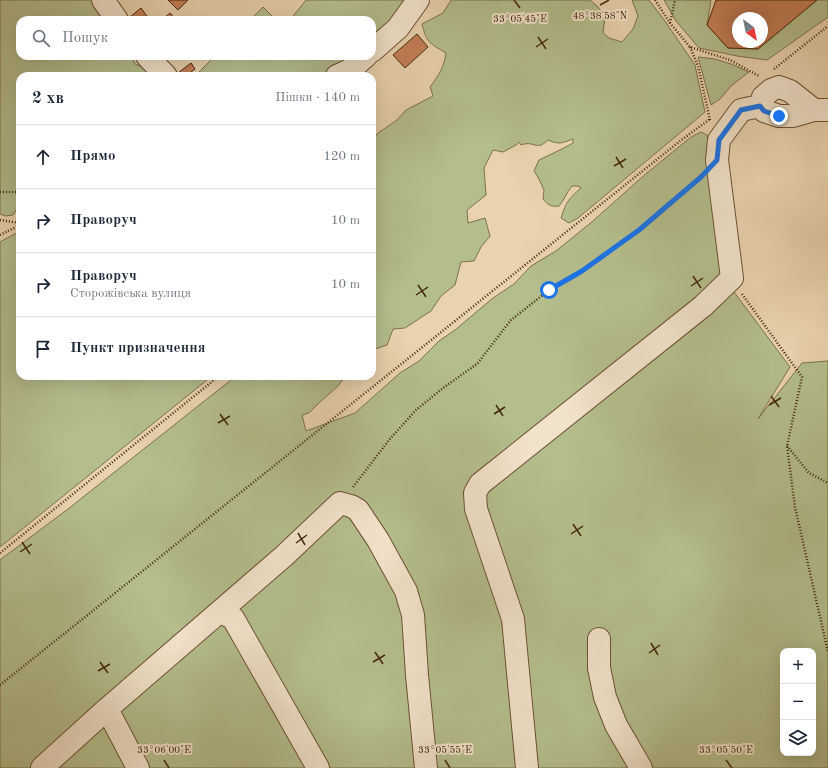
<!DOCTYPE html>
<html lang="uk">
<head>
<meta charset="utf-8">
<style>
	:root { --surface:#fff; --page:#f2f2f3; --text:#1f2937; --muted:#747a83; --line:#e0e1e3 }
	body { margin:0; font-family:"Old Standard TT",serif; background:var(--page); color:var(--text) }
	.controls { position:absolute; right:12px; bottom:12px; display:grid; overflow:hidden; border-radius:8px; box-shadow:0 4px 16px #0002 }
	.controls button { width:36px; height:36px; display:grid; place-items:center; padding:0; border:0; border-bottom:1px solid var(--line); background:var(--surface); color:var(--text); font:20px sans-serif }
	.compass { position:absolute; left:732px; top:12px; width:36px; height:36px; border-radius:50%; background:var(--surface); box-shadow:0 4px 16px #0002; rotate:147deg }
	.stop { position:absolute; width:12px; height:12px; margin:-9px; border:3px solid #1a73e8; border-radius:50%; background:#fff }
	.stop.end { background:#1a73e8; border-color:#fff; box-shadow:0 1px 4px #0008 }
	.list { margin:0; padding:0; list-style:none }
	h2 { display:flex; justify-content:space-between; align-items:center; height:52px; margin:0; padding:0 16px; font-size:17px }
	h2 small { font-size:13px; font-weight:400; color:var(--muted) }
	.list li { display:grid; grid-template-columns:26px 1fr auto; gap:12px; align-items:center; box-sizing:border-box; height:64px; padding:0 16px; border-top:1px solid var(--line) }
	.list b { display:block; font-size:15px; white-space:nowrap }
	.list p { margin:0; font-size:13px; white-space:nowrap; color:var(--muted) }
	.list em { font-size:13px; font-style:normal; color:var(--muted) }
	.icon { flex:none; width:22px; height:22px; fill:none; stroke:currentColor; stroke-width:2; stroke-linecap:round; stroke-linejoin:round }
	.map { position:relative; flex:none; width:828px; height:768px; overflow:hidden }
	.search { position:absolute; background:var(--surface); box-shadow:0 4px 16px #0002; left:16px; top:16px; width:360px; height:44px; display:flex; align-items:center; gap:10px; box-sizing:border-box; padding:0 14px; border-radius:12px; color:var(--muted); font-size:15px }
	.panel { position:absolute; background:var(--surface); box-shadow:0 4px 16px #0002; left:16px; top:72px; width:360px; height:308px; border-radius:12px }
	.map>svg:first-child { display:block }
</style>
</head>
<body>
<div class="map">
<svg width="828" height="768" viewBox="0 0 828 768">
	<rect width="100%" height="100%" fill="#e9d2ae"/>
	<filter id="stains"><feTurbulence type="fractalNoise" baseFrequency=".005" numOctaves="4"/><feColorMatrix values="0 0 0 0 .2 0 0 0 0 .09 0 0 0 0 .02 0 0 0 .5 -.17"/></filter>
	<radialGradient id="worn" r=".72"><stop offset=".6" stop-color="#630" stop-opacity="0"/><stop offset="1" stop-color="#630" stop-opacity=".3"/></radialGradient>
	<path fill="#b4bd8c" stroke="#7c724b" fill-rule="evenodd" d="M0,0H96L110,20H20V56H132L135,64L145,68L152,76H20V209H17L13,215L5,216L0,214Z
		M306,0H412L372,46V20H290Z
		M451,0H590L598,7L605,17L603,33L609,38L622,42L633,29L638,16L632,0H649L662,17L695,65L705,112L578,218L569,223L561,218C567,200 568,200 581,188L578,186H572C566,193 565,199 559,206C551,207 548,205 543,199L544,190L539,179L534,171L539,160L562,149L573,143V139C562,143 560,145 548,140C540,147 540,146 531,144C528,143 524,144 521,145L519,142L516,145L503,152L493,150L484,168L486,195L467,210L468,223L485,218L490,236L481,247L474,261L461,262L455,285L441,296L431,311L405,328L393,329L387,345L372,350V140L378,133L397,120L406,110L433,96L430,87C439,75 444,67 446,53C430,43 427,44 422,24L443,13Z
		M664,0H711L707,25L728,48L758,49L817,0H828V17L767,60L737,56L699,48L676,21Z
		M263,7L276,20H250Z
		M215,56H360L343,66L322,76H195Z
		M698,57L715,59L731,64L749,72L731,86L720,99L711,105Z
		M701,132L707,135L713,161L722,276L790,367L758,419L802,363L828,361V768H0V560L68,509L236,376H346L337,387L321,401L309,413L302,415L306,431L355,413L400,373L419,361L439,341L455,330L493,298L514,284L531,266L556,251L593,221L631,187L647,173L691,137ZM783,651H813V753H783Z
		M20,231V376H212L0,547V242Z"/>
	<path fill="#c57e57" stroke="#44280a" fill-rule="evenodd" d="M168,0H188L178,10Z
		M716,0H817L758,49L728,48L707,25ZM738,18H762V42H738Z
		M141,8L149,19L148,20H132L130,17Z
		M170,13L176,20H162Z
		M417,34L428,47L405,68L393,55Z
		M191,63L195,69L186,76H181L178,73Z"/>
	<g fill="none" stroke-linecap="round" stroke-linejoin="round">
		<g stroke="#6d5233" stroke-width="24">
			<path id="minor" d="M103,0L117,20
				M372,51L398,28L418,0
				M147,56L166,76
				M337,76L350,70L366,56
				M814,110L790,91L779,87L771,90L763,97L760,106L764,111L779,116H793L814,110H828
				M220,612L233,618L318,768
				M599,639V668L605,697L616,725L641,768
				M107,709L138,768
				M42,768L107,709L284,556L340,503L351,506L358,510L378,540L406,591L413,615L417,675L426,768
				M527,768L513,619L476,509L475,493L480,484L703,306L732,278L717,160L719,140L741,110L760,106"/>
		</g>
		<path stroke="#44280a" stroke-width="2.5" stroke-dasharray="1 2" stroke-linecap="butt" d="M655,0L670,23L690,47L730,60L759,76
			M670,23L675,0
			M690,47L698,66L710,120
			M774,69L828,26
			M0,192H20
			M0,220L20,223
			M0,235L20,225
			M742,294L802,377L787,446L795,507L828,652
			M787,446L809,473L828,483
			M353,487L389,440L416,410L443,388L477,364L511,320L549,290L582,271L639,230L700,178
			M0,553L219,376
			M0,685L680,141L710,119"/>
		<use href="#minor" stroke="#f1e2ca" stroke-width="22"/>
	</g>
	<g fill="none" stroke-linecap="round" stroke-linejoin="round">
		<path stroke="#1a73e8" stroke-width="5" d="M549,290L582,271L639,230L701,177L717,160L719,140L741,110L760,106L764,111L779,116"/>
	</g>
	<path fill="none" stroke="#44280a" stroke-width="1.5" d="M514,0L520,8M600,5L609,0M538,37L546,49M536,47L548,39M616,157L623,168M614,166L626,159M693,276L701,288M418,285L426,297M691,286L703,278M416,295L428,287M771,396L779,407M496,405L503,416M769,405L781,398M220,414L228,425M494,414L505,407M218,423L230,416M573,524L581,536M298,533L305,545M571,534L583,526M22,542L30,554M296,543L307,535M20,552L32,544M651,643L658,655M375,652L383,664M649,653L660,645M100,662L108,673M373,662L385,655M98,671L110,664M164,760L169,768M445,760L450,768M726,760L732,768"/>
	<g font-size="10" text-anchor="middle" fill="#44280a" stroke="#f1e2ca" stroke-width="4" stroke-linejoin="round" paint-order="stroke">
		<text x="600" y="19">48°38'58"N</text>
		<text x="520" y="22">33°05'45"E</text>
		<text x="164" y="753">33°06'00"E</text>
		<text x="445" y="753">33°05'55"E</text>
		<text x="726" y="753">33°05'50"E</text>
	</g>
	<rect width="100%" height="100%" filter="url(#stains)"/>
	<rect width="100%" height="100%" fill="url(#worn)"/>
</svg>
<div class="controls">
<button>+</button>
<button>−</button>
<button><svg class="icon" aria-label="layers" viewBox="0 0 24 24"><path d="M12 4l9 5-9 5-9-5zM3 14l9 5 9-5"/></svg></button>
</div>
<svg class="compass" viewBox="-18 -18 36 36"><path d="M0-13l5 13h-10z" fill="#e53935"/><path d="M0 13l5-13h-10z" fill="#747a83"/></svg>
<div class="stop" style="left:549px;top:290px"></div>
<div class="stop end" style="left:779px;top:116px"></div>
<div class="search"><svg class="icon" aria-label="search" viewBox="0 0 24 24"><circle cx="10" cy="10" r="6"/><path d="M15 15l6 6"/></svg>Пошук</div>
<section class="panel">
<h2>2 хв<small>Пішки · 140 m</small></h2>
<ul class="list">
<li><svg class="icon" aria-label="ahead" viewBox="0 0 24 24"><path d="M12 20V5M6 11l6-6 6 6"/></svg><div><b>Прямо</b></div><em>120 m</em></li>
<li><svg class="icon" aria-label="right" viewBox="0 0 24 24"><path d="M7 20v-9h11M14 6l5 5-5 5"/></svg><div><b>Праворуч</b></div><em>10 m</em></li>
<li><svg class="icon" aria-label="right" viewBox="0 0 24 24"><path d="M7 20v-9h11M14 6l5 5-5 5"/></svg><div><b>Праворуч</b><p>Сторожівська вулиця</p></div><em>10 m</em></li>
<li><svg class="icon" aria-label="arrive" viewBox="0 0 24 24"><path d="M6 21V4h12l-3 4 3 4H6"/></svg><div><b>Пункт призначення</b></div></li>
</ul>
</section>
</div>
</body>
</html>
